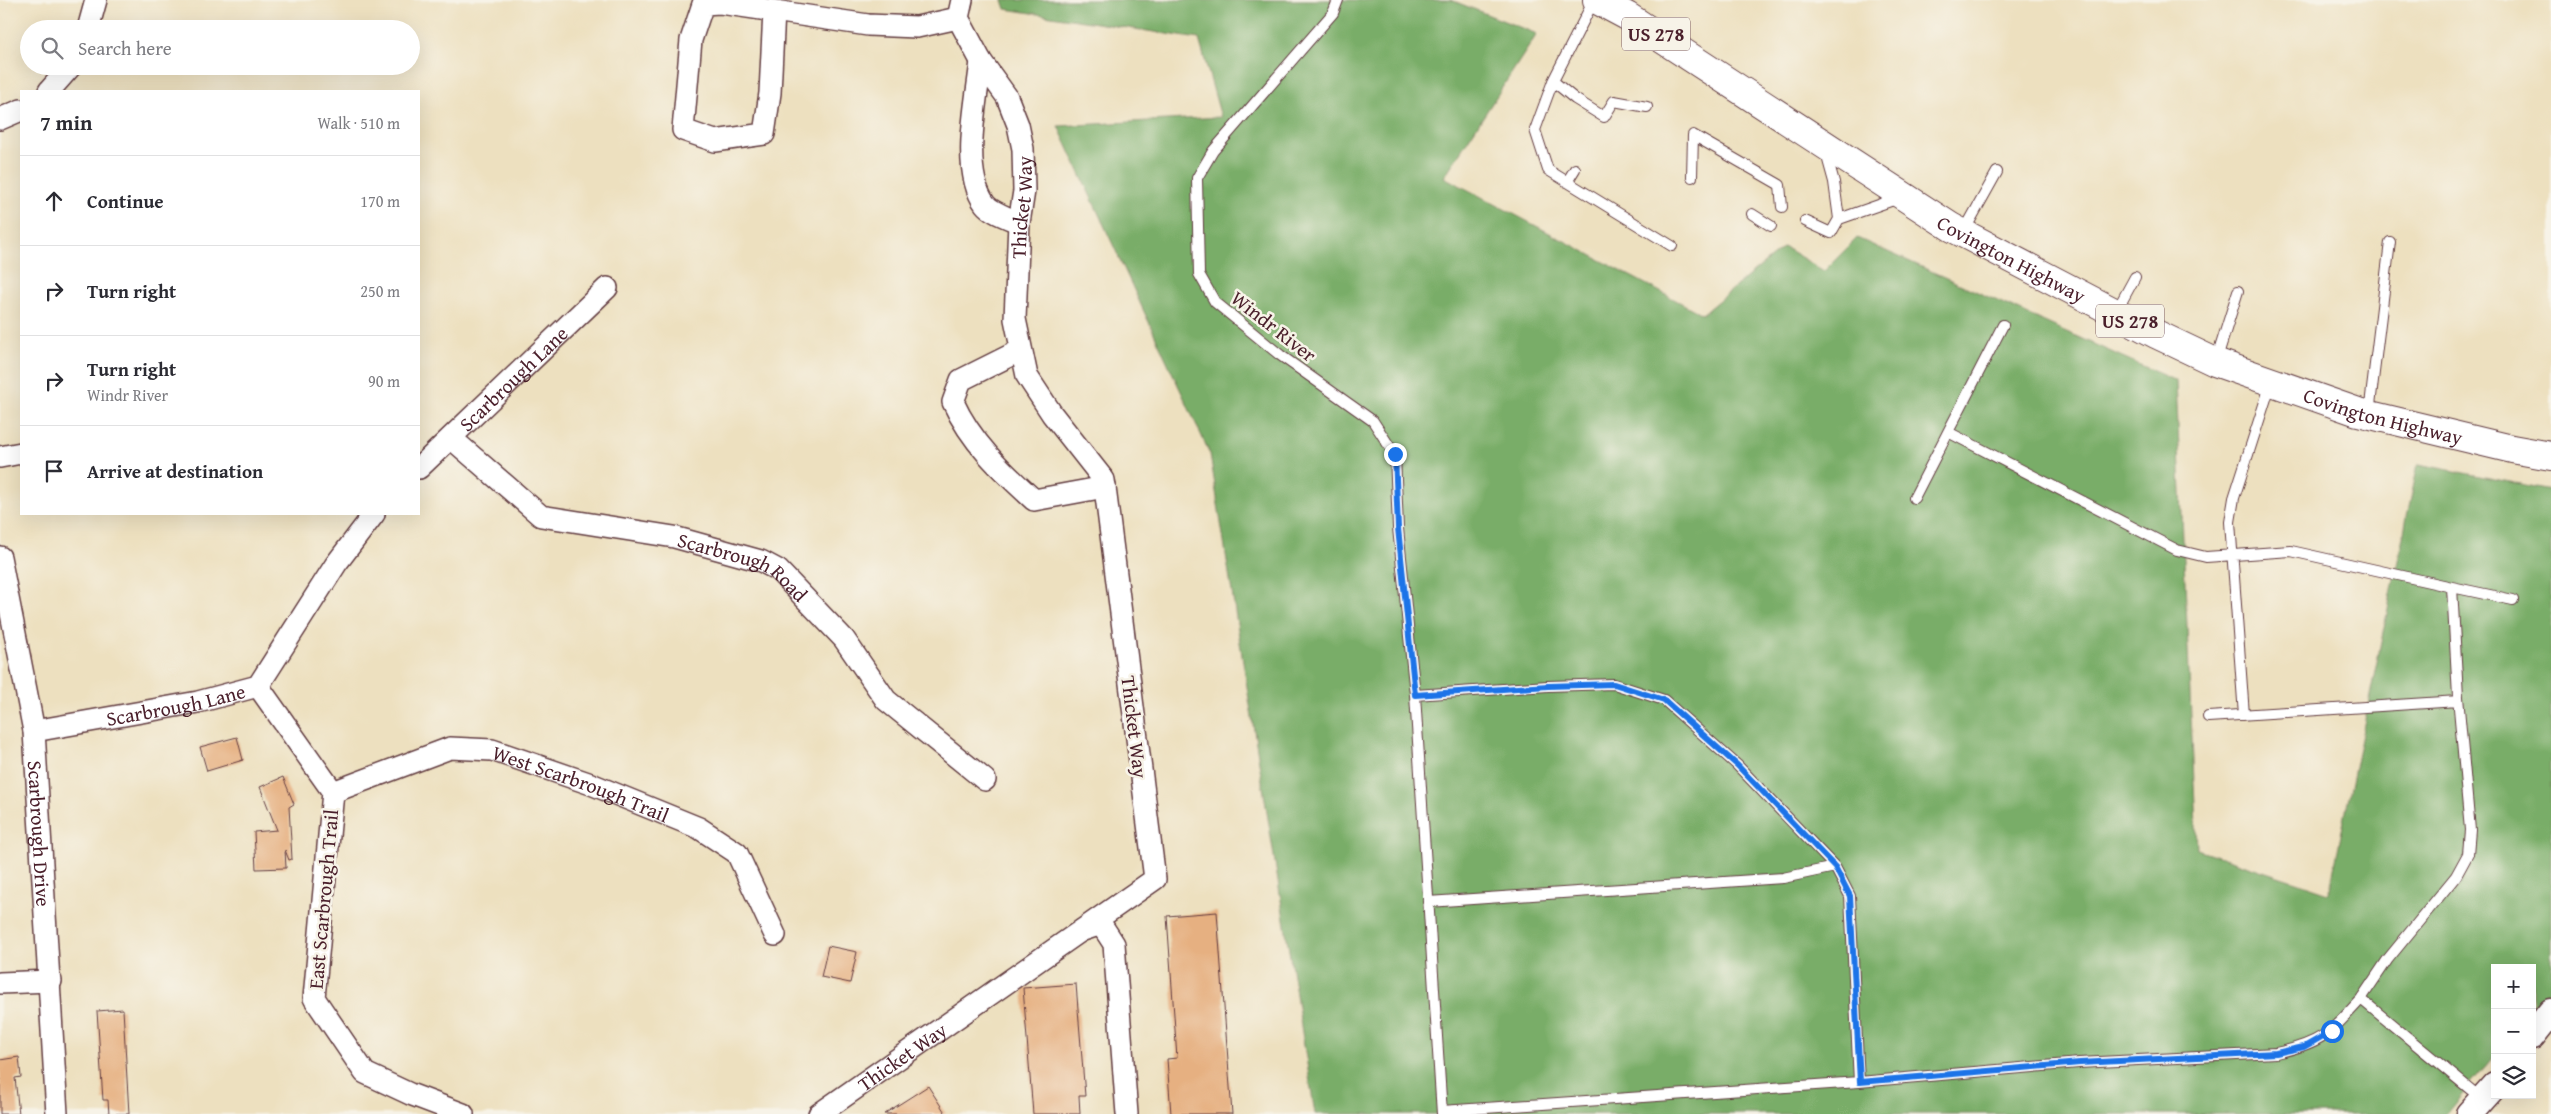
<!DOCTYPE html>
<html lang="en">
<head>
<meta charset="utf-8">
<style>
	:root { --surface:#fff; --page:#f2f2f3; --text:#2b2b33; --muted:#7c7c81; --line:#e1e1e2 }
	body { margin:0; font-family:"Gentium Book Plus",serif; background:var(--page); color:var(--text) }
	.controls { position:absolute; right:15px; bottom:15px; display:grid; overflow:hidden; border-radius:0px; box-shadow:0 5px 20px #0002 }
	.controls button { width:45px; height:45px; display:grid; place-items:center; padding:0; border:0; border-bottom:1px solid var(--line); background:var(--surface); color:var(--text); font:25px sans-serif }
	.stop { position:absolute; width:15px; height:15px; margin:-11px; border:4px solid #1a73e8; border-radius:50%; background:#fff }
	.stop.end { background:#1a73e8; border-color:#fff; box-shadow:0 1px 5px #0008 }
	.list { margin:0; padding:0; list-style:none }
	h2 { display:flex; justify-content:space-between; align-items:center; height:65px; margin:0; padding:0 20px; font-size:21px }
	h2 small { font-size:16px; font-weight:400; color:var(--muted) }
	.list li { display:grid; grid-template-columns:32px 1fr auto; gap:15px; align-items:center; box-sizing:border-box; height:90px; padding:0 20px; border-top:1px solid var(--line) }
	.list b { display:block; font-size:19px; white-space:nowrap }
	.list p { margin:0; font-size:16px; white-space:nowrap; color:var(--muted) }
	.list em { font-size:16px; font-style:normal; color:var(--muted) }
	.icon { flex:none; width:28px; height:28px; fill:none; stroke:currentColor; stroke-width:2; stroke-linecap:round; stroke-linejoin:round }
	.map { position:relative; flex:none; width:2551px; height:1114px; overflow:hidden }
	.search { position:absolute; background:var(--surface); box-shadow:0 5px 20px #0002; left:20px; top:20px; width:400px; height:55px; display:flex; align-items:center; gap:12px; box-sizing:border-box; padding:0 18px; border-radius:28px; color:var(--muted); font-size:19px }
	.panel { position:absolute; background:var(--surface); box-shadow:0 5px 20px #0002; left:20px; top:90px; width:400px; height:425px; border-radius:0px }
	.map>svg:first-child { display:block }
</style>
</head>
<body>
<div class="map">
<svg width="2551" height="1114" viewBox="0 0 2551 1114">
	<rect width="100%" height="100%" fill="#f7f3e8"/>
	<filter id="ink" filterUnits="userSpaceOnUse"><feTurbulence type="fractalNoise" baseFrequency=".02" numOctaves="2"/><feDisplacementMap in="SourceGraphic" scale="10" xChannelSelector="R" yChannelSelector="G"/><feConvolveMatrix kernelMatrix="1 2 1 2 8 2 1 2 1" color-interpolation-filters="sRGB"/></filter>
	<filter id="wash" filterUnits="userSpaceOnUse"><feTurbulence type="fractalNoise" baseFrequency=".0096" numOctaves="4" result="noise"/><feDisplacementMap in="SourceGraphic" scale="20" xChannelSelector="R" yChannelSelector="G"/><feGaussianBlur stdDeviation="1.12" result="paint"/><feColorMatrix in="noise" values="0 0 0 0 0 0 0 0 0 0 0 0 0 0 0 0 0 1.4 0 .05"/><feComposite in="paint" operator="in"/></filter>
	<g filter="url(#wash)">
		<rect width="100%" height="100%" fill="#ede0bf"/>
		<path fill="#79ad68" stroke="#62664a" d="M1003,0H1451L1537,34L1444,177L1702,314L1784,247L1824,271L1857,238L2176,381L2197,849L2329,893L2418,464L2551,490V988L2532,1011V968H2495V1055L2445,1114H1315L1210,454L1058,126L1221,117L1199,39L1006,9Z"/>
		<g id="blocks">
			<path fill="#e6b081" d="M237,737L243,760L207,771L200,747Z
				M283,777L294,804L289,807L292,859L289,860L285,850L286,868L256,869L254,832L277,830L260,787Z
				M1217,912L1232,1114H1171L1167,1059L1177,1058L1167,916Z
				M828,946L857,952L850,983L821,977Z
				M1076,984L1085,1096H1079L1080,1114H1033L1023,988Z
				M123,1009L129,1114H109L108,1100H103L97,1011Z
				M19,1057L21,1077L15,1078L19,1114H0V1060Z
				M928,1086L946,1114H884Z"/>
		</g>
	</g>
	<g filter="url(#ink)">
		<use href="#blocks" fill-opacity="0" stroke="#623c41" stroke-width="1"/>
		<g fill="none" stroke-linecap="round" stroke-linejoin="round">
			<g stroke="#623c41" stroke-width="12">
				<path id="service" d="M1338,0L1333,13L1213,151L1197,178L1199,274L1215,302L1280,355L1373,421L1395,455L1398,528L1415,695L1442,1114
					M1594,0L1553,81L1535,130L1548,170L1672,246
					M1553,81L1575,99L1604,117L1614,101L1647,107
					M1692,177L1693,135L1780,185L1782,207
					M1567,182L1575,169
					M1752,214L1771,226
					M1839,219L1899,198
					M1805,221L1831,233L1839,219L1834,182L1826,153
					M1963,233L1997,172
					M2116,312L2135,277
					M2216,361L2238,291
					M2369,413L2390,242
					M1948,432L2177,550L2206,557L2291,551L2452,587L2458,697L2470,830L2468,854L2456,876L2388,959L2361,999
					M1914,498L2003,325
					M2452,587L2513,600
					M1415,695L1548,686L1614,684L1664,700L1737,765L1835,867L1850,896L1859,1082
					M2244,715L2230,522L2234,498L2271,383
					M2208,717L2458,701
					M1428,902L1783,878L1835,867
					M1442,1111L1859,1082L2079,1063L2276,1053C2322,1043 2330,1033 2361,999L2482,1099"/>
			</g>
			<g stroke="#623c41" stroke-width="24">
				<g id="minor">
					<path d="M720,3L774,11L770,93L764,134L715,141L683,130L691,40L703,4Z"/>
					<path d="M774,11L868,25L917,27L958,18"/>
					<path d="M88,29L96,0"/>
					<path d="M981,61C977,101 960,170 985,204C992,213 1010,218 1019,223"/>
					<path d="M49,91L71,66"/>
					<path d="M0,119L21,110"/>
					<path d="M1021,350L961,380L953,402C971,442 1002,471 1034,500L1105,487"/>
					<path id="s1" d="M451,438L541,516L674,537L761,561L778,570L844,639L886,700L985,780"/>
					<path d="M0,457L21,453"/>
					<path id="s2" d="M419,468L607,288"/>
					<path id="s3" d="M0,557L34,731L57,1114"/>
					<path d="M258,686L333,792L314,998L365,1073L410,1094L463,1114"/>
					<path id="s4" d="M34,731L198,702L258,686L336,564L374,514"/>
					<path id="s5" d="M333,792L450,748L492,750L591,784L699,828L737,853L775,935"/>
					<path d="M1083,930L1101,924L1114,944L1127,1114"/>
					<path d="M0,983L51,981"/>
					<path id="s6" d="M819,1114L1155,879L1104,480L1052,414L1027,376L1015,319L1019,223L1024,191L1023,149L1018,125L1007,97L981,61L958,18L962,0"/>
				</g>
			</g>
			<g stroke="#623c41" stroke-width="29">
				<path id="tertiary" d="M2532,1036L2551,1012
					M2469,1114L2495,1085"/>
			</g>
			<g stroke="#623c41" stroke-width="30">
				<g id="primary">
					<path id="s7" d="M1597,0L1627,16L1951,227L2156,334L2215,362L2358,412L2512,449L2551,456"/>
				</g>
			</g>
			<use href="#service" stroke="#fff" stroke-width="10"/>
			<use href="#minor" stroke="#fff" stroke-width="21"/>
			<use href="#tertiary" stroke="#fff" stroke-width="26"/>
			<use href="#primary" stroke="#fff" stroke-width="28"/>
		</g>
	</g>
	<g fill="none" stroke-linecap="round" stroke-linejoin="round" filter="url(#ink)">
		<path stroke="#1a73e8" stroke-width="6" d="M1395,454L1398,528L1415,695L1548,686L1614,684L1664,700L1737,765L1835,867L1850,896L1860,1082L2080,1063L2276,1053L2304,1047L2332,1031"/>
	</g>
	<g text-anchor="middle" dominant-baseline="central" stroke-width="5" stroke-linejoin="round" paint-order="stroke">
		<g fill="#f7f3e8" stroke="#7e5f64" stroke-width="1">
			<rect x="1622" y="17.5" width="68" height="33" rx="4"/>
			<rect x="2096" y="304.5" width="68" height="33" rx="4"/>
		</g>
		<g font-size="19" font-weight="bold" fill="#4a1f2b">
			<text x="1656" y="34">US 278</text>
			<text x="2130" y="321">US 278</text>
		</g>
		<g font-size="20" fill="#4a1f2b" stroke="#f7f3e8">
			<text stroke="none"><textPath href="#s6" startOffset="1112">Thicket Way</textPath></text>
			<text stroke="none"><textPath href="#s7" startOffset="489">Covington Highway</textPath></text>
			<text transform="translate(1274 326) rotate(38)">Windr River</text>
			<text stroke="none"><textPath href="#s2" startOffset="130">Scarbrough Lane</textPath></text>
			<text stroke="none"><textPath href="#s7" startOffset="894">Covington Highway</textPath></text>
			<text stroke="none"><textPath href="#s1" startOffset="330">Scarbrough Road</textPath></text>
			<text stroke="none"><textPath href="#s4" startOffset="144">Scarbrough Lane</textPath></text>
			<text transform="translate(1135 727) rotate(83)">Thicket Way</text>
			<text stroke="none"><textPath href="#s5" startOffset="262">West Scarbrough Trail</textPath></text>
			<text stroke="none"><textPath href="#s3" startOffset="280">Scarbrough Drive</textPath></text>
			<text transform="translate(323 899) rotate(-85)">East Scarbrough Trail</text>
			<text stroke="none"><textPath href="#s6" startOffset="101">Thicket Way</textPath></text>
		</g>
	</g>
</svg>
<div class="controls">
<button>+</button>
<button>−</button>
<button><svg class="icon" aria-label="layers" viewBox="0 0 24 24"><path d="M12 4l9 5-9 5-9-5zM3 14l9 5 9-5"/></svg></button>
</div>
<div class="stop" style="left:2332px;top:1031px"></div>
<div class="stop end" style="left:1395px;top:454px"></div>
<div class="search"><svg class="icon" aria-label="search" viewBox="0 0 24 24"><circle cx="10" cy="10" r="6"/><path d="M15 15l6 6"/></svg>Search here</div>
<section class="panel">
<h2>7 min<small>Walk · 510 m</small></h2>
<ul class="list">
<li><svg class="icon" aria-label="ahead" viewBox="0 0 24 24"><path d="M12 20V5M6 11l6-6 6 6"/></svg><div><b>Continue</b></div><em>170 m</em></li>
<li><svg class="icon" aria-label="right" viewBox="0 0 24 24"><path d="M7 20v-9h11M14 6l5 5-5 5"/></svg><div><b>Turn right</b></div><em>250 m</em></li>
<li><svg class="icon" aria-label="right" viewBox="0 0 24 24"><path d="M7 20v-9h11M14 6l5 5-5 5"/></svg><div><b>Turn right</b><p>Windr River</p></div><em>90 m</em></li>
<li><svg class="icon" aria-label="arrive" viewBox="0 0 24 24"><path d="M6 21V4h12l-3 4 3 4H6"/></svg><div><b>Arrive at destination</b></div></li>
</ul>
</section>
</div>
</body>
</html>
